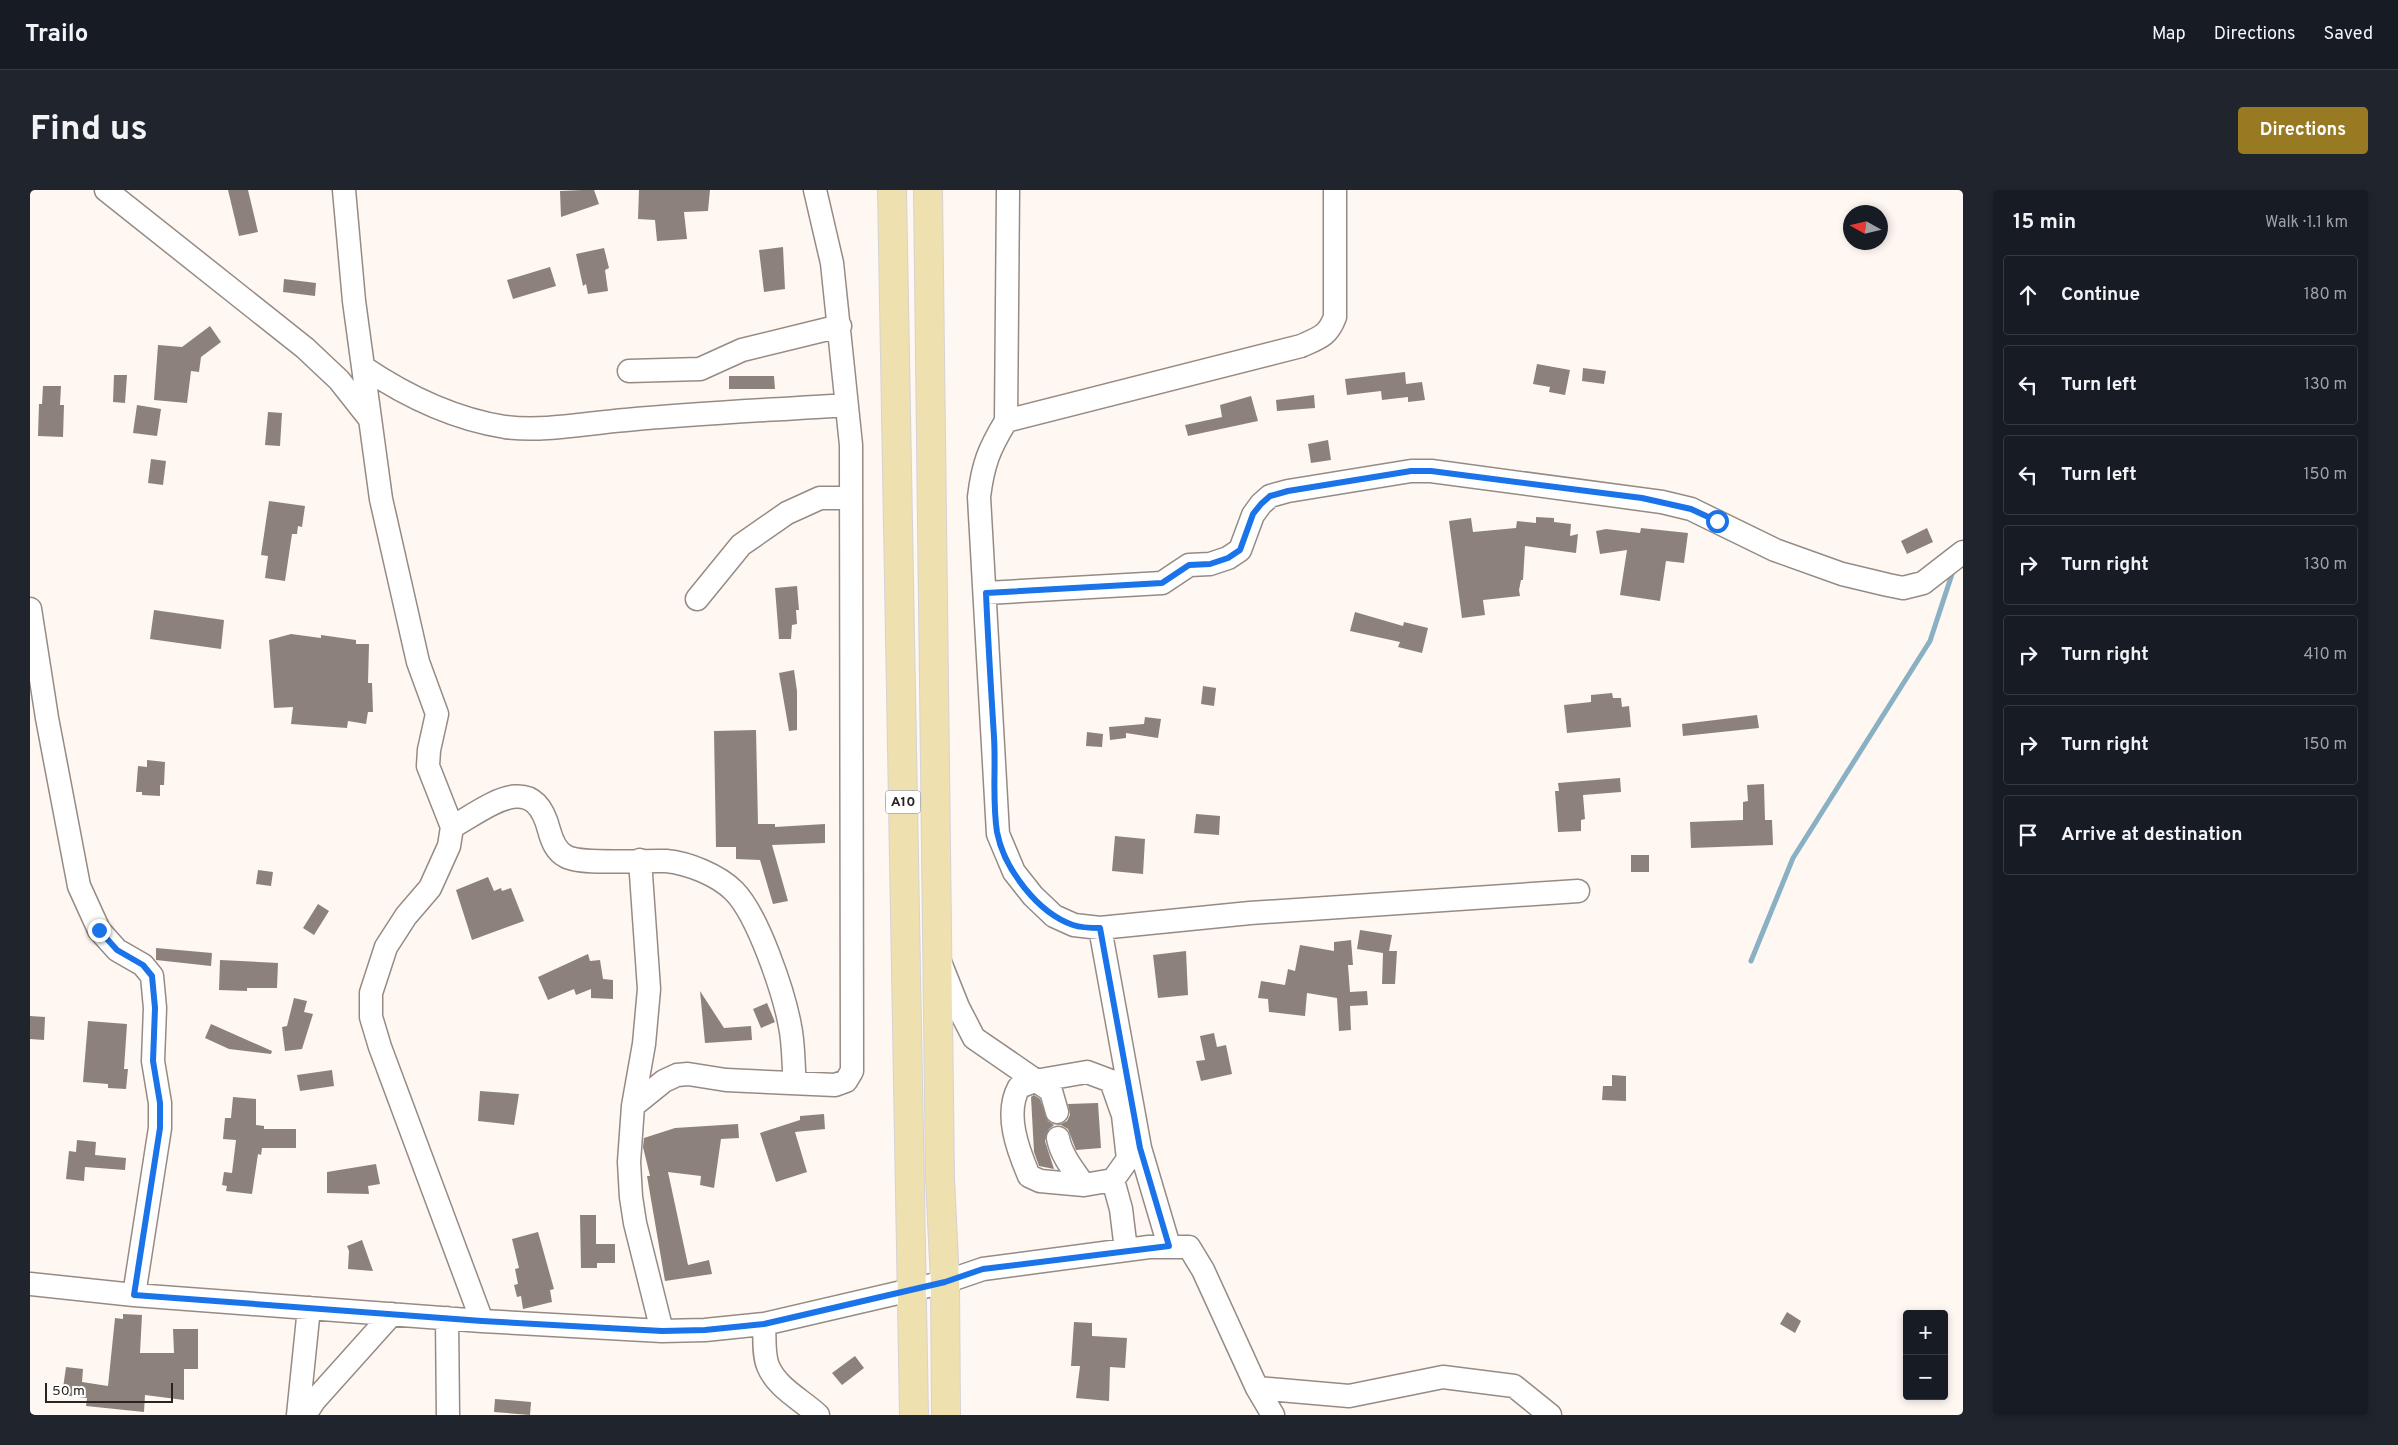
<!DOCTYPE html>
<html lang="en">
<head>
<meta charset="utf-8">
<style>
	:root { --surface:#171b24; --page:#20242c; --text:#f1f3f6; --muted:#9ea1a6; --line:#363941; --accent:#987a23 }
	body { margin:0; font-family:Overpass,sans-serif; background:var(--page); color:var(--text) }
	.controls { position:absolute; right:15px; bottom:15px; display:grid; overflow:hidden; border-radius:5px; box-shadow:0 2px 8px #0003 }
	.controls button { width:45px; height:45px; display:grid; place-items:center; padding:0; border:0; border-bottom:1px solid var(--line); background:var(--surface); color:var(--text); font:25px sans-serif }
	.compass { position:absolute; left:1813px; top:15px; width:45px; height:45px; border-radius:50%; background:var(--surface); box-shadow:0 2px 8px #0003; rotate:278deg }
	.scale { position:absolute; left:15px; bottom:12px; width:128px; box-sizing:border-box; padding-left:5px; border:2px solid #282421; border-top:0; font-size:14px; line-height:18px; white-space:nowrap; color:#282421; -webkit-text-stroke:4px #fff; paint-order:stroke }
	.stop { position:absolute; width:15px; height:15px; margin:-11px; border:4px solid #1a73e8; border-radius:50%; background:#fff }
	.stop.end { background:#1a73e8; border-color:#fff; box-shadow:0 1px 5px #0008 }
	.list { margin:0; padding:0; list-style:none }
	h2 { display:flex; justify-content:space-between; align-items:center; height:65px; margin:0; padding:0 20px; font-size:21px }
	h2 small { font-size:16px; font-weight:400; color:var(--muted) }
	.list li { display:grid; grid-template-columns:32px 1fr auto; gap:15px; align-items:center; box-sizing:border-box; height:80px; margin:0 10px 10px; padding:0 10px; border:1px solid var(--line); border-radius:5px }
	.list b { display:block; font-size:19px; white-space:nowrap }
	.list em { font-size:16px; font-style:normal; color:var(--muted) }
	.icon { flex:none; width:28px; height:28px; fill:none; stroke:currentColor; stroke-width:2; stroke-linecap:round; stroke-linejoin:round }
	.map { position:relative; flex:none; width:1933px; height:1225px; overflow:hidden; border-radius:5px }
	header { display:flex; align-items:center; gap:30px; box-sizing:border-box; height:70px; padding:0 25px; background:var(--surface); border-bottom:1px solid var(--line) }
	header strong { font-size:24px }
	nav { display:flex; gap:28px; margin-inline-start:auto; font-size:18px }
	.intro { display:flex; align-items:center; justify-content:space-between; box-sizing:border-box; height:120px; padding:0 30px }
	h1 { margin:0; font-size:35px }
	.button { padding:12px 22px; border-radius:5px; background:var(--accent); color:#fff; font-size:18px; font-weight:700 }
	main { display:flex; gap:30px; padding:0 30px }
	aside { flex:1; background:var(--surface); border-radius:5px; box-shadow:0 2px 8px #0003 }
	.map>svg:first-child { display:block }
</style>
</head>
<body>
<header>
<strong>Trailo</strong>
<nav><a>Map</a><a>Directions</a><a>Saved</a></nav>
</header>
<div class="intro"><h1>Find us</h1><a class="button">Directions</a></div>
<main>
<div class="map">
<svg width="1933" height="1225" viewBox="0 0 1933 1225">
	<rect width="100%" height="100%" fill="#fef7f2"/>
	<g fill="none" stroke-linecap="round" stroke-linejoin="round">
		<path stroke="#8ab0c4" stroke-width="5" d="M1721,771L1763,668L1900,451L1924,378"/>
	</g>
	<path fill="#8c827b" d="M198,0H218L228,42L209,46Z
		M552,0H564L569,14L531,27L530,1Z
		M609,0H680L678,21L654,22L657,49L627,51L625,30L608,29Z
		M753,57L755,99L734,102L729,60Z
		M574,58L579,78L575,80L578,101L558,104L556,94L553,96L546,64Z
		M520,77L526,96L483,109L477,90Z
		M254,89L286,93L285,106L253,102Z
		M180,136L191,152L171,167L169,182L161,181L157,213L124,210L128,155L152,157Z
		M1507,174L1540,180L1535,205L1519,202L1520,197L1503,194Z
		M1553,178L1576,181L1574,194L1552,191Z
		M1375,182L1376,194L1392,192L1395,210L1378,212V207L1352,210L1351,201L1317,205L1315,189Z
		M84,185H97L95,213L83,212Z
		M699,186H744L745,199H699Z
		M13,196H31L30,215H34L33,247L8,246L9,214H12Z
		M1284,205L1285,218L1247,221L1246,210Z
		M1221,206L1228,231L1158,246L1155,235L1192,227L1190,215Z
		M107,215L131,219L127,246L103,243Z
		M238,222L252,223L250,256L235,255Z
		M1298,250L1301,270L1281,273L1278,254Z
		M121,269L136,271L133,295L118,293Z
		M239,311L275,316L272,337L268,336L267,344H262L255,391L235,388L238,366L231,365Z
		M1506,327L1524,328V332L1541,334L1540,346L1548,344L1546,363L1495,356L1493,390H1491L1489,400L1490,406L1453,410L1455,425L1432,428L1419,331L1441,328L1443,342L1486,338L1487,331L1506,333Z
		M1611,338L1658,343L1654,373L1636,371L1630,411L1590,405L1597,360L1570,364L1566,341L1576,339L1610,343Z
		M1897,338L1903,352L1877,364L1871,351Z
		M767,396L769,420H766L767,434L762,435L761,449H749L745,398Z
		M124,420L194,430L191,459L120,449Z
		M1325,422L1373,436L1374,432L1398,438L1392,463L1368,457L1370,452L1320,441Z
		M261,444L291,448V445L326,450V454H339L338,493H342L343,522H338L336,534L318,531L317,538L261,534L263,517L244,518L239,450Z
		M764,480L767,501V540L759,541L749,483Z
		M1173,496L1186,498L1184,516L1171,514Z
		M1582,503L1583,508H1591L1592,517L1599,516L1601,537L1537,543L1534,515L1561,512V505Z
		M1727,525L1729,538L1653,546L1652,534Z
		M1115,527L1131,529L1128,548L1096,543V548L1080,550L1079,537L1114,534Z
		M726,540L728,634H745V637L795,634V653L742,655L758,711L743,714L730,670L706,669V657H686L684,541Z
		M1057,542L1073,544L1072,557L1056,556Z
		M117,570L135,572L134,595H130V606L112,605V602H106L108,576L117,577Z
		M1590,588L1591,602L1553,605L1555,629L1551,630V641L1528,642L1525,601H1529L1528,593Z
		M1734,594L1735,630H1742L1743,655L1661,658L1660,632L1713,630V612L1718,611L1717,595Z
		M1166,624L1190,626L1189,645L1164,643Z
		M1085,646L1115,649L1113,684L1082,681Z
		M1601,665H1619V682H1601Z
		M228,680L243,682L241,696L226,694Z
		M458,687L464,701L471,698L472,701L481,698L494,731L442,750L426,700Z
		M288,714L299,721L284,745L273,738Z
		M1330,740L1362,745L1359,761H1367L1365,794H1352L1353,763L1327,759Z
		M1321,750L1323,775H1318L1320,802L1337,801L1338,815L1320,816L1321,840L1309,841L1307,808L1277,803L1275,826L1239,822L1238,809L1228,808L1231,791L1255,795L1258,779L1265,781L1270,755L1304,761V752Z
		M126,758L182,763L181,776L126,770Z
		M1156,761L1158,805L1128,808L1123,765Z
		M558,764L560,771L570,770L573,789L583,790V809L561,808V799L546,805L544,799L518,810L508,787Z
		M190,770L248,773L247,798H217V801L189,800Z
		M670,801L694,838L721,836L722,850L675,853Z
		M264,808L277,811L274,822L283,824L272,859L255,861L252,837L257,836Z
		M737,813L745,832L731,838L723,819Z
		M0,826L15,827L14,850L0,849Z
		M58,831L97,834L94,879H98L96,899L78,898V894L53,892Z
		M181,834L242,861L241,864L199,859L175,848Z
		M1184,843L1187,857L1196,855L1202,884L1171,891L1166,871L1175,870L1170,846Z
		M302,880L304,896L270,901L267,885Z
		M1582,885L1596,886V911L1572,910L1573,896H1582Z
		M450,901L489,904L484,935L448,931Z
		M1004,905L1010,909L1018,931L1024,935L1031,934L1037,931L1040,925L1038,914L1068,913L1071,958L1046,960L1038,939L1031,935H1024L1019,939L1015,951L1024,979L1009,976L1004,962L1001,907Z
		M203,907L226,909V935L234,936V939H266V958H232L231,965L228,964L222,1004L196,1001L197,996L192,995L194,982L202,983L206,950L193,949L195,928H201Z
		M794,924L795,939L765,942L777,982L746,992L730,943L770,930V926Z
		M708,934L709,948L691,949L684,998L670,995L671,986L638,982L658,1075L679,1070L682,1084L635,1091L617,986H620L613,957L614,948L645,938Z
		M47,950L66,952L65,965L96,968L95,980L55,977L54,991L36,989L39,961L46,962Z
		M346,974L350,994L338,996L339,1004L297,1003V982Z
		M550,1025H566V1054H585V1073H567V1078H551Z
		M508,1042L524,1099L520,1100L522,1112L493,1119L491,1106L487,1107L484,1095L488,1094L485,1079L489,1078L482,1049Z
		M332,1050L343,1081L318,1079L319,1061L317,1056Z
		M1757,1122L1771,1131L1765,1143L1750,1134Z
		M93,1124L112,1125L110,1163H144L143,1139H168V1179H154V1210L115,1205L114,1222L56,1216L57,1208L32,1205L36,1177L53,1179L52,1192L78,1196L85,1128L93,1129Z
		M1044,1132L1062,1133V1146L1097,1148L1095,1178L1080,1177L1079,1211L1046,1208L1050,1176H1041Z
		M825,1166L834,1178L812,1195L802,1183Z
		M465,1209L501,1212L500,1225L464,1222Z"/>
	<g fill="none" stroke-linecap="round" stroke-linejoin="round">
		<g stroke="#968b84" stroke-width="25">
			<path id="minor" d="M76,0L275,158L309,190L339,228
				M314,0L324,111L351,309L388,472L407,524L399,560L398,576L422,637L419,656L400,698L376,726L356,757L341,803V827L350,857L452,1131
				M978,0L976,231L1271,156C1289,148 1298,146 1305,127V0
				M333,177C376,206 424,229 475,237C515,242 556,233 596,230C669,223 743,220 816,215
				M599,181L670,179L712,160L810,136
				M976,231C959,259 953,274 949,307L968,644L984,682L1003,706L1024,726L1044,735L1070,738L1220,723L1548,701
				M956,403L1132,393L1159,375L1180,374L1198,368L1210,360L1223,325L1231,314L1240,306L1258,301L1381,281H1401L1632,312L1661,319L1745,360L1812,384L1858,395L1873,398L1893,393L1933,362
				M667,409L711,355L757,323L790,308H821
				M0,419L17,528L49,696L69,740L87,760L113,775L122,786L125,818L123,871L130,913V938L104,1105
				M422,637C458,617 503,578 519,640C522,651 526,662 537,667C554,675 614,670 636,671C658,673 688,685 704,701C728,725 754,803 760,836C764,855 763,875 765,893
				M610,670L619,799L614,854L603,916L599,972L601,1007L605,1033L632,1141
				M1070,738L1110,958L1139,1056
				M910,772L928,817L944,848L1021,901L1027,922
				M603,916L634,891L647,885L658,884L696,890L805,895L816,891L822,881L821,255L802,73L785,0
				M1028,948C1031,965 1044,981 1054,995L1083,990L1091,1019L1096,1060
				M1054,995L1010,991L999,986C988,960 974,924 989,897L1005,891L1057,882L1081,891L1093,925L1098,969L1083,990
				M0,1094L104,1105L452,1131L632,1141L675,1140L734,1134L915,1092L953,1079L1119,1057H1159L1173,1080L1227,1198L1243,1225
				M417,1128L418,1225
				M734,1134C735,1147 733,1164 738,1176C747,1198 772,1210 788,1225
				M1227,1198L1319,1206L1413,1187L1484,1196L1520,1225
				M268,1225L279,1118
				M275,1225L284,1211L362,1124"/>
		</g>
		<g stroke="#d4d3d3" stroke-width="30">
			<path id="major" d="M862,0L884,1225
				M898,0L910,989L915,1092L916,1225"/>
		</g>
		<use href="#minor" stroke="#fff" stroke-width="22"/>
		<use href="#major" stroke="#eee0af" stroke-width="28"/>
	</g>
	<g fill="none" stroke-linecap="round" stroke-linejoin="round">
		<path stroke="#1a73e8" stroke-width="6" d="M69,740L87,760L113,775L122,786L125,818L123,871L130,913V938L104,1105L452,1131L632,1141L675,1140L734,1134L915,1092L953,1079L1139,1056L1110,958L1070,738C1061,738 1052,738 1043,735C1008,723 974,679 967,642C962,610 966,579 964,547C961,499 958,451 956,403L1132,393L1159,375L1180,374L1198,368L1210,360L1223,324L1231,314L1240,306L1258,301L1381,281H1401L1612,308L1661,319L1687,331"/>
	</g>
	<g text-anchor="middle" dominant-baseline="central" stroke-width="4" stroke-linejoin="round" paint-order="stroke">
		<rect fill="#fff" stroke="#686664" stroke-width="1" x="855.5" y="600.5" width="35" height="23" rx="4"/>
		<g font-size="14" font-weight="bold" fill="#282421">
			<text x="873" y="612">A10</text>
		</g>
	</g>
</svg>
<div class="controls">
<button>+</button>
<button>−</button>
</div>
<svg class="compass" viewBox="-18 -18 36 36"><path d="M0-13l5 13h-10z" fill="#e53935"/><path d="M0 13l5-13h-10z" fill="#9ea1a6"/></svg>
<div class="scale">50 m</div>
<div class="stop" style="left:1687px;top:331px"></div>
<div class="stop end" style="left:69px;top:740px"></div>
</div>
<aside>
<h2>15 min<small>Walk · 1.1 km</small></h2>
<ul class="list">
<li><svg class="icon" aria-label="ahead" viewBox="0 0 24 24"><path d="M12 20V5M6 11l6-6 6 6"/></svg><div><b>Continue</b></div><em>180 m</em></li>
<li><svg class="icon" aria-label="left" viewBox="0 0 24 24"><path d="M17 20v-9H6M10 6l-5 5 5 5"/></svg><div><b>Turn left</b></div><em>130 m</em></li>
<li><svg class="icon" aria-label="left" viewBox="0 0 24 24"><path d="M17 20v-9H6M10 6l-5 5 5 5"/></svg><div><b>Turn left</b></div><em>150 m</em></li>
<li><svg class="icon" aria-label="right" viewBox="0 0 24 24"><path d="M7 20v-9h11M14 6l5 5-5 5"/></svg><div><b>Turn right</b></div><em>130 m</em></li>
<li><svg class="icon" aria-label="right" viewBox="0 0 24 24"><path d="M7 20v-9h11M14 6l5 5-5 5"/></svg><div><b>Turn right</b></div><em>410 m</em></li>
<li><svg class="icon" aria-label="right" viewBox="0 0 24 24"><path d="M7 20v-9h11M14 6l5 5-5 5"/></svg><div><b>Turn right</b></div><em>150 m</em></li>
<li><svg class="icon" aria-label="arrive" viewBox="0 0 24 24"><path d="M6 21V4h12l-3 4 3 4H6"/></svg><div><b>Arrive at destination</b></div></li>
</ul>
</aside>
</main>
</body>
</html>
